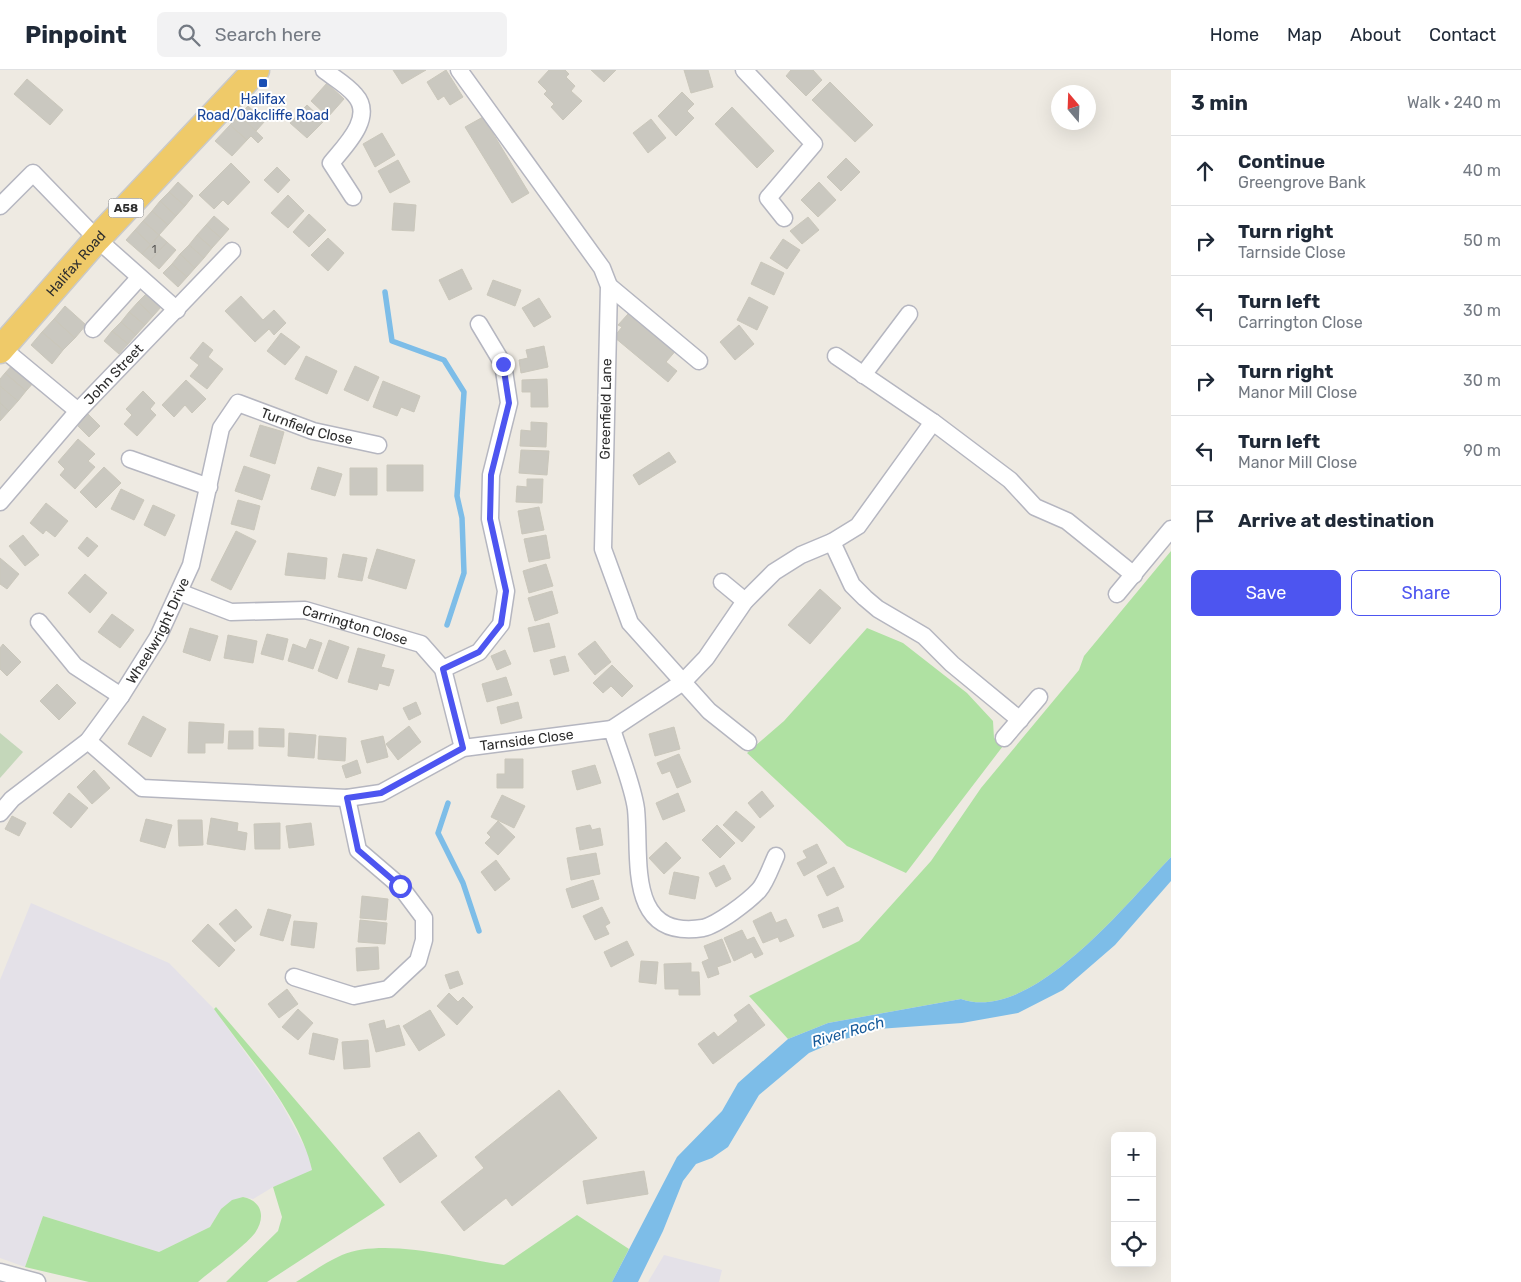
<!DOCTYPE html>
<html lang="en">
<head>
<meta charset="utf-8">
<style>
	:root { --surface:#fff; --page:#f2f2f3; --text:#1f2937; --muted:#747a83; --line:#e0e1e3; --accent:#4d55f0 }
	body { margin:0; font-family:Rubik,sans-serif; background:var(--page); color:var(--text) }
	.controls { position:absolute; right:15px; bottom:15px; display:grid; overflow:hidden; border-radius:8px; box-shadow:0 5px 20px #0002 }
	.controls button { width:45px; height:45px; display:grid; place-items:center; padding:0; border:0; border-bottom:1px solid var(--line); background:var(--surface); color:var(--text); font:25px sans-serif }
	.compass { position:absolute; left:1051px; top:15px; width:45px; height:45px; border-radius:50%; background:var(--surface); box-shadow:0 5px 20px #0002; rotate:341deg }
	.stop { position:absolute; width:15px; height:15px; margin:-11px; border:4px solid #4d55f0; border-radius:50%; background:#fff }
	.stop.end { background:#4d55f0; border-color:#fff; box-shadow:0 1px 5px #0008 }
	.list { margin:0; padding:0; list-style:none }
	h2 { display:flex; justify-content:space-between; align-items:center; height:65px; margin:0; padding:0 20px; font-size:21px }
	h2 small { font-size:16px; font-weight:400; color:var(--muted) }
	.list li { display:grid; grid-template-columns:32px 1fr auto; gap:15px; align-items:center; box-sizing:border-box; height:70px; padding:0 20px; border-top:1px solid var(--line) }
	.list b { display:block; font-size:19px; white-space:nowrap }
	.list p { margin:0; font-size:16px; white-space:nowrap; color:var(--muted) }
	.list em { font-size:16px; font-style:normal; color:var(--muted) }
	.actions { display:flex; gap:10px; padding:15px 20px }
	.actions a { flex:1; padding:11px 0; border:1px solid var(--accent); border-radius:8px; text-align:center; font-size:18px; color:var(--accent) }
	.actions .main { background:var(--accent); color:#fff }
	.icon { flex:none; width:28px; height:28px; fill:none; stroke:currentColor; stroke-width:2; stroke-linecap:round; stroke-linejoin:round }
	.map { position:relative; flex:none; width:1171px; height:1212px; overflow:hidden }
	header { display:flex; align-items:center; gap:30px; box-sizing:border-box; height:70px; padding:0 25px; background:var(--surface); border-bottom:1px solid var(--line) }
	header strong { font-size:24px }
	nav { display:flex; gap:28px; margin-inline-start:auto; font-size:18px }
	.search { width:350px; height:45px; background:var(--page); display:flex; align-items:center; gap:12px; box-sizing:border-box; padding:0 18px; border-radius:8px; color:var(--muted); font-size:19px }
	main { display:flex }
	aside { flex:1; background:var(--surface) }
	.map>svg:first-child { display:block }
</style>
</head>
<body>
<header>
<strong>Pinpoint</strong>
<div class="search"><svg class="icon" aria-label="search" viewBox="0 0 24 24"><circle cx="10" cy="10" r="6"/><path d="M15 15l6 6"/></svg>Search here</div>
<nav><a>Home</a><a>Map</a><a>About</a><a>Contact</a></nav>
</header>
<main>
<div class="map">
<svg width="1171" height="1212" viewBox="0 0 1171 1212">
	<rect width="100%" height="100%" fill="#eeeae2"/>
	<path fill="#e4e1e8" d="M31,833L169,893L214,939L280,1031L309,1085L312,1101L273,1117L253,1129L243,1127L221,1139L210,1157L159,1182L43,1146L25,1197L0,1188V910Z
		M664,1185L722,1200L719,1212H648Z"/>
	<path fill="#afe1a2" d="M1171,481V787C1127,833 1031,954 961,929L828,953L788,969L749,926L859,871L931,791L981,718L1079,600L1084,586Z
		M867,558L903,573L967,623L993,651L994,668L1003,676L906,803L847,776L747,683L784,651Z
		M216,937L385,1135L267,1212H226L278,1161L282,1147L273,1117L312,1100C301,1046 246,984 214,939Z
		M243,1127C262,1131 266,1147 255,1163C244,1177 213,1199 198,1212H89L25,1197L43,1146L159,1182L210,1157L221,1139L232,1130Z
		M577,1145L629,1179L612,1212H296C311,1203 326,1192 342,1185C386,1167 459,1189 504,1195Z"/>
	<path fill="#c4d7ba" d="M0,663L23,682L0,708Z"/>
	<path fill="#7dbde8" d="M1171,787V811L1115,875L1063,920L1018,943L962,953L878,959L832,973L809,983L759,1025L728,1077L712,1088L696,1094L683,1111L663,1161L638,1212H612L677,1087L722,1041L738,1013L788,969L828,953L961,929C1031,954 1127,833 1171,787Z"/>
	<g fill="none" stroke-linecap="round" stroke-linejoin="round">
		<path stroke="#7dbde8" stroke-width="5.5" d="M385,222L392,271L444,290L464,322L457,426L462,448L464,503L447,555
			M448,733L438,763L463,813L479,861"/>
	</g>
	<path fill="#cac8c0" stroke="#cac7bb" d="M393,0H426L402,14Z
		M446,0L463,27L450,35L444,26L438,30L427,12Z
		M549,0H565L569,4L566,7L575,16L571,21L582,31L563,50L551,37L554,34L544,24L547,21L538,12Z
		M591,0H616L604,12Z
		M684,0H708L713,17L691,23Z
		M791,0H813L822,10L806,26L786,6Z
		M27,9L63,40L50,55L14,24Z
		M830,12L873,55L855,72L812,30Z
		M327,13L344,29L328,47L311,31Z
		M682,22L694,34L687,41L694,48L676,66L658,46Z
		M307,35L324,51L307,68L290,53Z
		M248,36L265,51L256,61L239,45Z
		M732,37L774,81L757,98L715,54Z
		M239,45L263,68L258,73L251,66L247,70L230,55Z
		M483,47L529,123L512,133L465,57Z
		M651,49L666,68L648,83L633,63Z
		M230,55L247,70L232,86L215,71Z
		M382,63L395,85L375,97L363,74Z
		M846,88L860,102L841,121L827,107Z
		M398,90L410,112L390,123L378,101Z
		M231,93L250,112L228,135L223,130L214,139L199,125Z
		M277,97L290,110L278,123L264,110Z
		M178,112L193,126L185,136L169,122Z
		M819,112L836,130L818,147L801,130Z
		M169,122L185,136L176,146L160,131Z
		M288,125L304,141L288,158L271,143Z
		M160,131L176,146L168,155L152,141Z
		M394,133L416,135L414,161L392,160Z
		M152,141L168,155L159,165L143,151Z
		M309,144L326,160L309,177L293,162Z
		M214,146L229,159L221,168L206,155Z
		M808,147L819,160L802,174L790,161Z
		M143,151L159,165L151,175L135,160Z
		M206,155L221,168L212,178L197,165Z
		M135,160L151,175L142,184L126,170Z
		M159,165L167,172L150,191L142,184Z
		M197,165L212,178L204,188L189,175Z
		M328,168L344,183L328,201L311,185Z
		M783,169L800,180L787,199L770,188Z
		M167,172L176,180L159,199L150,191Z
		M189,175L204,188L195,198L180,184Z
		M180,184L195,198L187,207L172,194Z
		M761,192L784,203L774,225L751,214Z
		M172,194L187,207L178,217L163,203Z
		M462,199L472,219L449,230L439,210Z
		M493,210L521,220L515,236L487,225Z
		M147,223L162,236L153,246L138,232Z
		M241,226L263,250L274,240L286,253L274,265L269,259L255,272L225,241Z
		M749,227L768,237L757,260L737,250Z
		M539,228L551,247L534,257L522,238Z
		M138,232L153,246L145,255L129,242Z
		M65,236L86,255L75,268L54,249Z
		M129,242L145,255L136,265L121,252Z
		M628,244L642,256L646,252L678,278L666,292L677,301L668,312L614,267L622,257L618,255Z
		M54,249L75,268L63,280L42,262Z
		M121,252L136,265L128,274L112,261Z
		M739,255L754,274L735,290L720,272Z
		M112,261L128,274L119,284L104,271Z
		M42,262L63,280L52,294L31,275Z
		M281,263L300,277L285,295L267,281Z
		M203,272L213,280L208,287L223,299L207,319L190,306L199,295L190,288Z
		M544,276L548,297L521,303L519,290L528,288L526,280Z
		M306,286L337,301L327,324L295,309Z
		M14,293L35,311L26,321L5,303Z
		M355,296L379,307L368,331L344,320Z
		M5,303L26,321L18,331L0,316V309Z
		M547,309L548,337H531V322H522V310Z
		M186,310L206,329L192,343L185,335L174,347L162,335Z
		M383,311L420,326L414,342L401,337L397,346L373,337Z
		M0,316L18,331L9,341L0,333Z
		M143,321L155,333L150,339L156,345L137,366L124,354L132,345L126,339Z
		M0,333L9,341L0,351Z
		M88,344L100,356L89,367L77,355Z
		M531,352L547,353L546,377L520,376L521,360L531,361Z
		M260,355L284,362L275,394L250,386Z
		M78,369L95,384L88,391L95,397L75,419L60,405L65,399L58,392Z
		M521,380L549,381L547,405L519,403Z
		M669,382L676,392L639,415L633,405Z
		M387,395H423V421H387Z
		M244,396L270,405L262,430L235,421Z
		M104,397L121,413L96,438L80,422Z
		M318,397L342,404L335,426L311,419Z
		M350,398H377V425H350Z
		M527,409H543L542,433L516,432L517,416L527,417Z
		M121,419L144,430L134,450L111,439Z
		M238,430L260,436L254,460L231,454Z
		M46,433L68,451L55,467L46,460L43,464L30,453Z
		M153,435L175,445L165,466L144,455Z
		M539,437L544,460L522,464L518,441Z
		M236,461L256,471L231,520L211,510Z
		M23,465L39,485L25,496L9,476Z
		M546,465L550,488L529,492L524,469Z
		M87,467L98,476L88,487L78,478Z
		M377,479L415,490L406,519L368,508Z
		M288,483L327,488L325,509L285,505Z
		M343,484L367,488L362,511L338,507Z
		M0,488L19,504L7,519L0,514Z
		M546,494L553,516L529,523L523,501Z
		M85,504L107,523L90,543L68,523Z
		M820,519L841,538L810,574L788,555Z
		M552,521L558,543L535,551L528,528Z
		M112,544L134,560L120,578L98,562Z
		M549,553L555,577L534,582L528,558Z
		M190,558L218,566L210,591L183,582Z
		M267,564L288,569L283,590L261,584Z
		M228,565L257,571L253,593L224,588Z
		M310,569L322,573L313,599L288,591L293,574L306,579Z
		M329,570L349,577L337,609L318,601Z
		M595,571L611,592L595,605L578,584Z
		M3,574L21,592L7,606L0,599V578Z
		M358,578L385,585L381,597L394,600L389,616L379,613L377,620L348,612Z
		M505,580L511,594L497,600L491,586Z
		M565,586L569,601L554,605L550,590Z
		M612,595L633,616L622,627L611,616L603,623L593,613Z
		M506,607L512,625L487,632L482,614Z
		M57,614L76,633L59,650L40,631Z
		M416,632L421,644L409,650L403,638Z
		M518,632L522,648L501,654L497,637Z
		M143,646L166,659L151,687L128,674Z
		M189,652L224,654L223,673H205V683H188Z
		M409,656L421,672L398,690L386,674Z
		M674,657L680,679L655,686L649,664Z
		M259,658L284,659V677L259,676Z
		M229,661H253V679H228Z
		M289,663L316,665L314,688L288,686Z
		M319,666L346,668L345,691L318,689Z
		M383,666L388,687L367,693L361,671Z
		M679,684L691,712L677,718L670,701L662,704L657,693Z
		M505,689H523V718H497V704H505Z
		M357,690L361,703L346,708L342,696Z
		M595,695L601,713L577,720L572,701Z
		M94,700L110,718L92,734L77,717Z
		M762,721L774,736L760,748L748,733Z
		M69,723L88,738L71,758L53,743Z
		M678,723L685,741L663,750L656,733Z
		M502,725L525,736L514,758L491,747Z
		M736,741L755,757L742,772L723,755Z
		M12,746L26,753L19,766L5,759Z
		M211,748L238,753L237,761L247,763L245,780L207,774Z
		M146,749L172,755L165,778L140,771Z
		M178,750H202L203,775L179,776Z
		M498,751L515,767L498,785L485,773L491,767L487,763Z
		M280,753V779H255L254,754Z
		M311,753L314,775L289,778L286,756Z
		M590,755L592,760L600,758L603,775L580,780L576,758Z
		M717,755L735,773L720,788L702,770Z
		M666,772L681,788L664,804L649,788Z
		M817,774L827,793L804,806L797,793L807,788L803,781Z
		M596,783L600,804L571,810L567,788Z
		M496,790L510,809L495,821L481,802Z
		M724,795L731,809L716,817L709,803Z
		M834,797L844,817L827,826L817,806Z
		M674,802L699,807L695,829L669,824Z
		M593,810L599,829L572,838L566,819Z
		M362,826L388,829L386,850L360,848Z
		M602,837L610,853L605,856L609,864L595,870L583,846Z
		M838,837L843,851L823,858L818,845Z
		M236,839L252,857L235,872L219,854Z
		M268,839L291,845L283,871L260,865Z
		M771,842L776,853L786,849L794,866L780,872L778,867L763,873L753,851Z
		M360,850L387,853L385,874L358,872Z
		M294,851L317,853L314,878L291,875Z
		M208,854L235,880L219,897L192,871Z
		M742,860L747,870L754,867L763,884L755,888L752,882L734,891L724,868Z
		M722,869L731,892L717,897L719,904L708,908L702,892L709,889L704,876Z
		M627,871L634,885L611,897L604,882Z
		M378,877L379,899L357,901L356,878Z
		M641,891L658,892L656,914L639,912Z
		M691,893V902H699L700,925H679V919H665L664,894Z
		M458,901L463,914L450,919L445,905Z
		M287,919L298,934L279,948L268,934Z
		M449,923L458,932L463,927L473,937L457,955L437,936Z
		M749,934L765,955L713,994L698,974L714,962L718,967L738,951L734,945Z
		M298,939L313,953L298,970L282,957Z
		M430,940L445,965L419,981L403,956Z
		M384,950L386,959L399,955L405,975L376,982L369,954Z
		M313,963L338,969L334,990L309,984Z
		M368,970L370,997L344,999L342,972Z
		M559,1020L597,1068L512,1136L506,1128L464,1161L441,1132L484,1098L475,1087Z
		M419,1062L437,1086L400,1113L383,1088Z
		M644,1101L648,1124L587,1134L583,1111Z"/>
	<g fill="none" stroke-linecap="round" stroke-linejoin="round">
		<g stroke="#b5b6c0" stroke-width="19">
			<g id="minor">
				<path d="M324,0C334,8 347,15 355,25C375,47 345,76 331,93L353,127"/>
				<path d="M459,0L602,198L609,216L603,479L630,553L709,641L748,672"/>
				<path d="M744,0L814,74L768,128L784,148"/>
				<path d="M0,136L33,103L97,169L177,240"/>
				<path d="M609,216L699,291"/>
				<path d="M93,259L139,208"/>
				<path d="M2,278L78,341"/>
				<path d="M836,286L933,352"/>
				<path d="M863,305L909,244"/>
				<path d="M130,389L209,417"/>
				<path id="s1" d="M0,432L78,341L232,181"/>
				<path d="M832,472L852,515L865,528L878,539L924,566L952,594L1020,650"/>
				<path d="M722,512L745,531"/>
				<path id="s2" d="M179,522L231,542L305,540L421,574L443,599L463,678"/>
				<path d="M1117,524L1171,459"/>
				<path d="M39,552L75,596L121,626"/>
				<path d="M443,599L479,582L501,554L506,521L490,449L491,405L509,333L503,294L479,254"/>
				<path d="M612,659L683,612L706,588L745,531L774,502L801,485L832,472L858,456L933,352L1010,410L1035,437L1067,451L1134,505"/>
				<path d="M1004,668L1039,627"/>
				<path id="s3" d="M88,671L142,718L347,728L381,723L463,678L612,659C619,682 633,716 636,739C641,787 625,870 703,858C717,855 748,832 759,820C766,812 771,797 776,786"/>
				<path id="s4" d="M0,743L12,729L88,671L121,626L158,567L191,495L221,358L238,333L313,361L378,375"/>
				<path d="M294,907L354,926L388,919L418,891L424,870V848L400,816L358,780L347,728"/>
				<path d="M0,1202L37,1212"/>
			</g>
		</g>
		<g stroke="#c9c9c9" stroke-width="29">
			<g id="trunk">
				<path id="s5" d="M0,280L97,169L256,0"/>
			</g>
		</g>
		<use href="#minor" stroke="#fff" stroke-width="16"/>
		<use href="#trunk" stroke="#efca69" stroke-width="26"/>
	</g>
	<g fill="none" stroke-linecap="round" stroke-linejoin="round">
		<path stroke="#4d55f0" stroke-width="6" d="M400,816L358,780L347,728L381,723L463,678L443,599L479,582L501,554L506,521L490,449L491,405L509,333L503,294"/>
	</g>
	<rect fill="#1a4fb4" stroke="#fff" stroke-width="2" x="258" y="8" width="10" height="10" rx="2.5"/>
	<g text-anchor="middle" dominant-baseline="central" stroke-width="4" stroke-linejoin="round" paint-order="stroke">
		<g font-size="11" fill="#555452">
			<text x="154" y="179">1</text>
		</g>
		<rect fill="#fff" stroke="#6d6d6d" stroke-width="1" x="108.5" y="128.5" width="35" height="19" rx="4"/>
		<g font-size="12" font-weight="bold" fill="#2e2e2e">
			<text x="126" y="138">A58</text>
		</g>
		<g font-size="14" fill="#164399" stroke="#fff">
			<text x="263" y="29">Halifax<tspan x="263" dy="16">Road/Oakcliffe Road</tspan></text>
		</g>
		<g font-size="14" fill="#2e2e2e" stroke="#fff">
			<text stroke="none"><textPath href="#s5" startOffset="115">Halifax Road</textPath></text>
			<text stroke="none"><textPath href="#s1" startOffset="171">John Street</textPath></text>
			<text transform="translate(606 339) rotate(-89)">Greenfield Lane</text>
			<text stroke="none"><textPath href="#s4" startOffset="562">Turnfield Close</textPath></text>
			<text stroke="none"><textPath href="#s2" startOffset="182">Carrington Close</textPath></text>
			<text stroke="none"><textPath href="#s4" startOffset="245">Wheelwright Drive</textPath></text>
			<text stroke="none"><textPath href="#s3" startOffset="469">Tarnside Close</textPath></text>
		</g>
		<g font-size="15" font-style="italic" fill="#165a9a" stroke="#fff">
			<text transform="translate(848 962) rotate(-16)">River Roch</text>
		</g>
	</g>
</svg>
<div class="controls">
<button>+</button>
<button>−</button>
<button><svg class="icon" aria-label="locate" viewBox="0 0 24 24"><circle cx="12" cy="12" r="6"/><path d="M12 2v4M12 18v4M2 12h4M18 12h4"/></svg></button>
</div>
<svg class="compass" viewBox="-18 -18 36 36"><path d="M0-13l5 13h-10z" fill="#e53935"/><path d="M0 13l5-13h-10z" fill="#747a83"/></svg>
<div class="stop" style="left:400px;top:816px"></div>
<div class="stop end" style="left:503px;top:294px"></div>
</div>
<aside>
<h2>3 min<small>Walk · 240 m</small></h2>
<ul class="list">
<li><svg class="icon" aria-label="ahead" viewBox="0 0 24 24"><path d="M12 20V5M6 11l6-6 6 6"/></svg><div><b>Continue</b><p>Greengrove Bank</p></div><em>40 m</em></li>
<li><svg class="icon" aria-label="right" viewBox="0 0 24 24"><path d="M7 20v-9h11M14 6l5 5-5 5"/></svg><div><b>Turn right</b><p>Tarnside Close</p></div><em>50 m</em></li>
<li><svg class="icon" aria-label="left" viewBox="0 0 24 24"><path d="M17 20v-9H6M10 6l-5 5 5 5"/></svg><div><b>Turn left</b><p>Carrington Close</p></div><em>30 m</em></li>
<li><svg class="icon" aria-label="right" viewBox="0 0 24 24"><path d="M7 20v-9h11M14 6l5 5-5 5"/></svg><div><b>Turn right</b><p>Manor Mill Close</p></div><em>30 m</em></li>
<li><svg class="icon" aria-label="left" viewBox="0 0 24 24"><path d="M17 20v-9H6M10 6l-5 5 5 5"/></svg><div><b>Turn left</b><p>Manor Mill Close</p></div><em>90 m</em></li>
<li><svg class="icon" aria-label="arrive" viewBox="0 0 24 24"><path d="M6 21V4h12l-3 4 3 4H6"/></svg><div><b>Arrive at destination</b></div></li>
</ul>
<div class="actions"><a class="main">Save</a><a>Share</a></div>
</aside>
</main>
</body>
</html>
